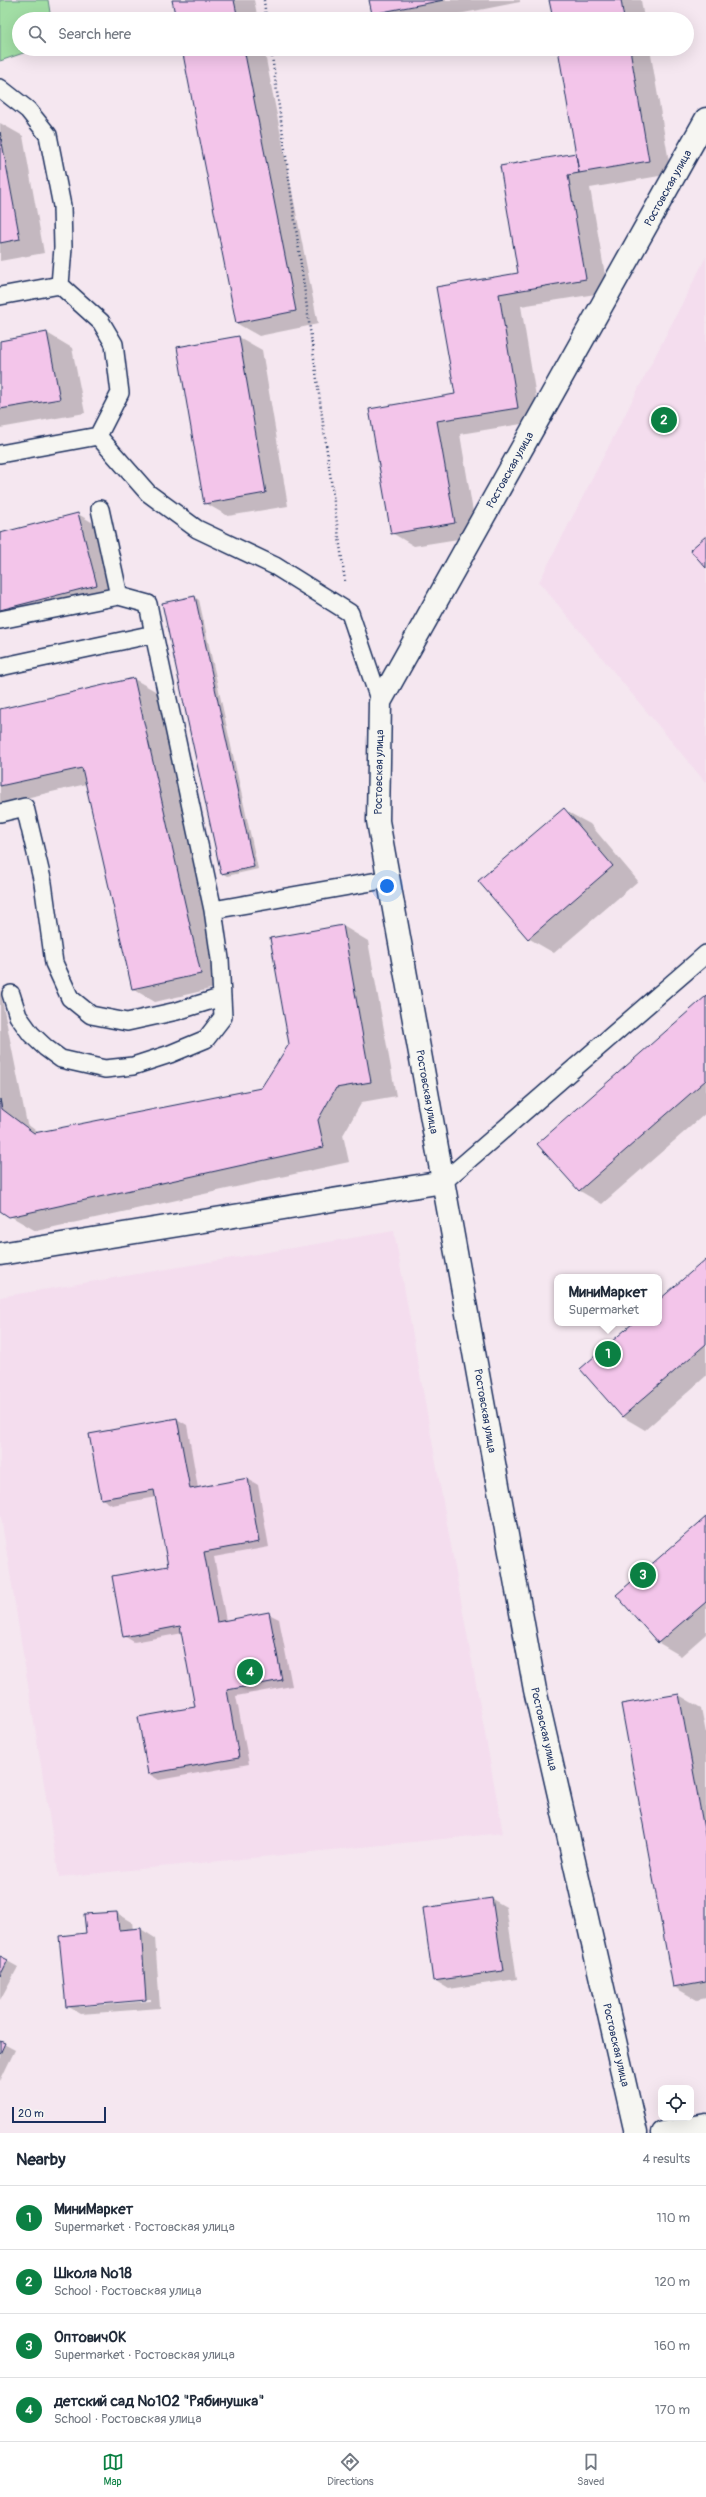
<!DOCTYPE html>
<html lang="en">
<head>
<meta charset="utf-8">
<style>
	:root { --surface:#fff; --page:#f6f6f7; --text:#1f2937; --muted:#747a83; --line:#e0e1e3; --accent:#0b8043 }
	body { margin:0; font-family:Pangolin,sans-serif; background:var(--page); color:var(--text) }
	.controls { position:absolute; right:12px; bottom:12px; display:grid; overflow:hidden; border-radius:8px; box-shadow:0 4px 16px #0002 }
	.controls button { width:36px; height:36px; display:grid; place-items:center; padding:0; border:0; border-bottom:1px solid var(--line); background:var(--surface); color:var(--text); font:20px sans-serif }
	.scale { position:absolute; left:12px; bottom:10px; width:94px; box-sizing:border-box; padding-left:4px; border:2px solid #1b2f5e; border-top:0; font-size:11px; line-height:14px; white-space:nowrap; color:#1b2f5e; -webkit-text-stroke:3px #f6f6f2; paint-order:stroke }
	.you { position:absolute; left:387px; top:886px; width:14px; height:14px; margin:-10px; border:3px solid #fff; border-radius:50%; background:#1a73e8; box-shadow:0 0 0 6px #1a73e833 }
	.badge { display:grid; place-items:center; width:26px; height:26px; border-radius:50%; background:var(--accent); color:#fff; font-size:13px; font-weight:700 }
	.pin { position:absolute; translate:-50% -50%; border:2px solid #fff; box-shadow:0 1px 4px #0006 }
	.popup { position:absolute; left:554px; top:1274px; width:108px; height:52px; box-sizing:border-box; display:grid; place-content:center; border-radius:8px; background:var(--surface); filter:drop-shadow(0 1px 3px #0005); font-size:13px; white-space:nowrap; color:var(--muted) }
	.popup b { font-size:15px; color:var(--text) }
	.popup::after { content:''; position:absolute; left:50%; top:100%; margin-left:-8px; border:8px solid transparent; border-top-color:var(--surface) }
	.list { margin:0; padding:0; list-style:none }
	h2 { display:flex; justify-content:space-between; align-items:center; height:52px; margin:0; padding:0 16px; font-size:17px }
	h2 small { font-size:13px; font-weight:400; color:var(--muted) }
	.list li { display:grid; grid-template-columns:26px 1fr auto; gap:12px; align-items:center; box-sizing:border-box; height:64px; padding:0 16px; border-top:1px solid var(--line) }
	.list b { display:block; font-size:15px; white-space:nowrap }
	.list p { margin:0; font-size:13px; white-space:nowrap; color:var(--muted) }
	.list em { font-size:13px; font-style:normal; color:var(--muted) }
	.icon { flex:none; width:22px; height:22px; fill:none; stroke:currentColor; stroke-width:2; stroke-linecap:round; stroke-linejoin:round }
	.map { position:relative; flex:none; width:706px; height:2133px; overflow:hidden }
	.search { position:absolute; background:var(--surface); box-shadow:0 4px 16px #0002; left:12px; right:12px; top:12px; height:44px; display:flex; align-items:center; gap:10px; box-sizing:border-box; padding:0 14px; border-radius:22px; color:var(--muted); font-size:15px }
	.sheet { height:308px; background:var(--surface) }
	nav { display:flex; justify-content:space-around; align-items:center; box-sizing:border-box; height:56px; border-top:1px solid var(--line); background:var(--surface); font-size:11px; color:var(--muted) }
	nav a { display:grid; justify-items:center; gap:2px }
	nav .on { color:var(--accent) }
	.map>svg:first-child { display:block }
</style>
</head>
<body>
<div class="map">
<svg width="706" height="2133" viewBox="0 0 706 2133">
	<rect width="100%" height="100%" fill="#f5e7f0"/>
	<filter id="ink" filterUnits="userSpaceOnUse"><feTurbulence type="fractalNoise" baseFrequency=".025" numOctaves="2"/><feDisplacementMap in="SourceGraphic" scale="8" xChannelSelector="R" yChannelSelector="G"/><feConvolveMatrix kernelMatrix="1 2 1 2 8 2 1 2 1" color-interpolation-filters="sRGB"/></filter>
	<g filter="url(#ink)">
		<path fill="#f4ddee" d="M706,257V783L539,582Z
			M394,1231L503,1833L59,1877L0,1511V1297Z"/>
		<path fill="#a2dea5" stroke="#5e8682" d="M0,0H48L51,19H19V49H35L0,61Z"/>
		<path fill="#0003" fill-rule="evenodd" d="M173,0H254L258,19H177Z
			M370,0H520V2L433,19H383L373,13Z
			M550,0H641L644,19H554Z
			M183,49H264L318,324L259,336L236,323Z
			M559,49H650L671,174L590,188L608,292L521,306L540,421L460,434L477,536L414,546L392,533L371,410L456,395L437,288L520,274L577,154Z
			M0,123L23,136L44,253L0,261Z
			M47,333L72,348L85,413L0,428V342Z
			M239,337L262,350L288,506L228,516L205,503L179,348Z
			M78,514L100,527L119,597L0,616V534Z
			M194,597L199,600L258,869L227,876L222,873Z
			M134,679L157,692L223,986L155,1002L133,989L86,784L0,804V710Z
			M564,810L590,824L638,881L554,953L528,938Z
			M343,926L368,941L396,1096L362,1102L343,1135L349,1162L36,1231L0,1210V990L27,1124L39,1133L262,1089L290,1044Z
			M706,997V1113L602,1204L580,1191L538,1144Z
			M706,1260V1376L645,1430L623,1417L582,1369L634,1323H659V1301Z
			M177,1419L187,1425L198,1488L248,1479L258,1485L269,1547L214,1557L226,1621L269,1614L279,1619L292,1686L236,1696L249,1764L159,1780L149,1774L197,1708L183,1633L134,1642L124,1636L169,1567L156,1497L112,1505L102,1499Z
			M706,1518V1634L681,1656L659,1643L618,1595Z
			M679,1695L701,1708L706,1733V1998L697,2000L674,1987L622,1705Z
			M492,1899L506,1907L517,1979L449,1989L434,1980Z
			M117,1913L132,1922L133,1930L141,1929L155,1938L160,2008L81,2014L67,2006L87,1934L85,1915ZM151,1999V2001L79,2007V2004Z
			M0,1957L18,1967L0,2000Z
			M0,2042L15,2050L0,2081Z"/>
		<path fill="#f3c5ea" stroke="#1b2f5e" d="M172,0H234L238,19H176Z
			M369,0H444L372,14Z
			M549,0H621L624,19H553Z
			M182,49H244L296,311L236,323Z
			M558,49H630L649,161L579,173Z
			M0,132L20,239L0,243Z
			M576,153L579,173L568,175L586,279L499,294L518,408L437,421L455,523L391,534L369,409L455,394L436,287L518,273L500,166Z
			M47,332L60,399L0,409V341Z
			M239,336L266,493L204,504L177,347Z
			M78,513L97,585L0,610V533Z
			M706,536V568L690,550Z
			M195,596L254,867L221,874L162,603Z
			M134,678L201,974L132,989L82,768L0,786V709Z
			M564,808L613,866L528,939L478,881Z
			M343,925L371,1082L336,1088L318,1120L324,1147L9,1217L0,1211V1099L2,1109L34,1133L261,1088L289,1044L270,938Z
			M706,996V1080L579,1191L537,1144Z
			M706,1259V1344L622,1417L580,1369L633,1323H659V1300Z
			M177,1418L190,1489L248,1478L259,1542L204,1552L217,1622L269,1612L282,1680L227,1690L239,1758L148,1774L138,1717L195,1707L180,1626L123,1637L112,1576L168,1566L154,1490L101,1499L89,1434Z
			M706,1517V1602L658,1643L616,1595Z
			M679,1694L706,1840V1981L673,1987L621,1704Z
			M492,1898L503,1971L433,1981L423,1908Z
			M117,1912L119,1930L141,1928L146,2000L66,2007L59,1936L86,1933L84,1914Z
			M0,1956L8,1960L0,1976Z
			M0,2041L5,2043L0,2054Z"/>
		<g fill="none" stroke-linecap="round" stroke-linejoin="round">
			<g stroke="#1b2f5e" stroke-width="20">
				<path id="lane" d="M0,88L28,110L48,135L62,206L63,248L60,285L0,296
					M60,285L101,322L114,344L120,393L98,436
					M0,454L98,436L148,493L197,529L275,566L350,613L380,702
					M100,509L119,596L148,604L154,634
					M0,620L119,596
					M0,667L154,634L213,910
					M0,813L25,807L43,883L54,963L70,998L91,1015L127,1022L177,1011L222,997
					M11,994L18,1016L31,1034L46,1048L61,1059L105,1069L133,1066L170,1054L206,1039L223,1017L220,959L213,910L389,879
					M443,1182L706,954"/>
			</g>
			<g stroke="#1b2f5e" stroke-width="25">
				<path id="street" d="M0,1254L443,1182
					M636,2133L535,1690L378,821L380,702L706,119
					M663,2133L706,2125"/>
			</g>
			<path stroke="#1b2f5e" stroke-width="2.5" stroke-dasharray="1 3" stroke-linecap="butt" d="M264,0L266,19
				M271,49L345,581"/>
			<use href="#lane" stroke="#f6f6f2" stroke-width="17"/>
			<use href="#street" stroke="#f6f6f2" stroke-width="22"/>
		</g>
	</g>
	<g text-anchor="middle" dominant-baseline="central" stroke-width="4" stroke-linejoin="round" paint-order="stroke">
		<g font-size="11" fill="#1b2f5e" stroke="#f6f6f2">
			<text transform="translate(668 188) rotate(-61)">Ростовская улица</text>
			<text transform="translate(510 470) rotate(-61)">Ростовская улица</text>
			<text transform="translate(379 772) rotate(-89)">Ростовская улица</text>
			<text transform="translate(427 1092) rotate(80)">Ростовская улица</text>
			<text transform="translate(485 1411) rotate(80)">Ростовская улица</text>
			<text transform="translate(544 1729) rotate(77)">Ростовская улица</text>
			<text transform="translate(616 2045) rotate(77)">Ростовская улица</text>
		</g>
	</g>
</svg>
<div class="controls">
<button><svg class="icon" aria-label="locate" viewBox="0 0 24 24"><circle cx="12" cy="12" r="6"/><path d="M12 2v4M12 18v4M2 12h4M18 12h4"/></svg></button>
</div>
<div class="scale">20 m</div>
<div class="you"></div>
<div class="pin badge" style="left:608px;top:1354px">1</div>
<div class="popup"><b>МиниМаркет</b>Supermarket</div>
<div class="pin badge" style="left:664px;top:420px">2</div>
<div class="pin badge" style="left:643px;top:1575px">3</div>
<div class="pin badge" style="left:250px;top:1672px">4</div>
<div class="search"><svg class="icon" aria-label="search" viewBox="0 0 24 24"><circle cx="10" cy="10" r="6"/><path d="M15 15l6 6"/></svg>Search here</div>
</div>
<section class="sheet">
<h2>Nearby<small>4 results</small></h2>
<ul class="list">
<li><span class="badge">1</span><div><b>МиниМаркет</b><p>Supermarket · Ростовская улица</p></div><em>110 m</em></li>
<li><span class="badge">2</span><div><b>Школа №18</b><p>School · Ростовская улица</p></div><em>120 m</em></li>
<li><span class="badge">3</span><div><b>ОптовичОК</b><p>Supermarket · Ростовская улица</p></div><em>160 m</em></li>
<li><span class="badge">4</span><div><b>детский сад №102 &quot;Рябинушка&quot;</b><p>School · Ростовская улица</p></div><em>170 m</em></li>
</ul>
</section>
<nav>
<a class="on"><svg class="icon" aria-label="map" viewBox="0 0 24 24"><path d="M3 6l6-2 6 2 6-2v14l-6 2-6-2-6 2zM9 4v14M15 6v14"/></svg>Map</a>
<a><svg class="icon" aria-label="directions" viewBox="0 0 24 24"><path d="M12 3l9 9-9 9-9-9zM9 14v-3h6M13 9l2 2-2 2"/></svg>Directions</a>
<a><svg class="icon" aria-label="saved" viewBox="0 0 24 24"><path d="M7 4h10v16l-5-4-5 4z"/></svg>Saved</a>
</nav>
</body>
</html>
